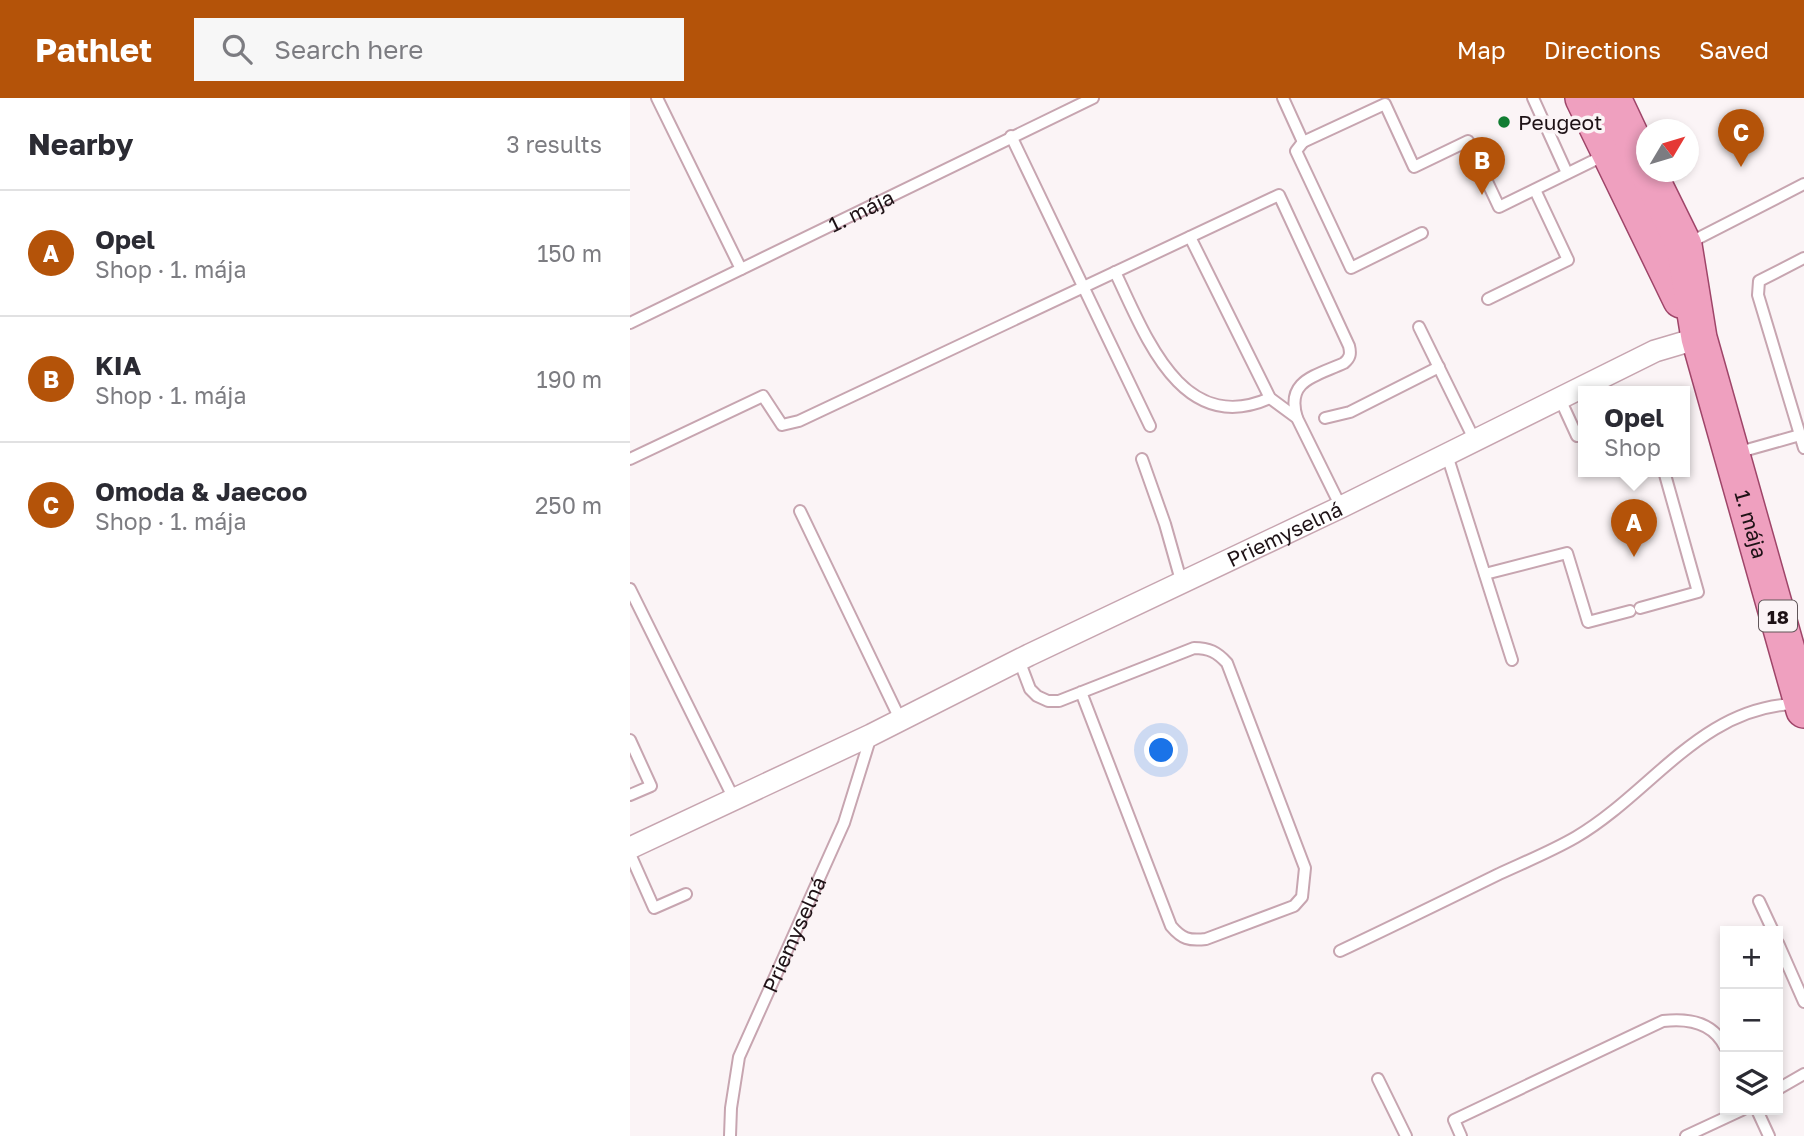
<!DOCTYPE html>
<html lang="en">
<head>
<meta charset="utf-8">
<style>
	:root { --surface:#fff; --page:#f7f7f7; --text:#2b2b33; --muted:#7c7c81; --line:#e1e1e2; --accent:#b45309 }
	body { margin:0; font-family:"Golos Text",sans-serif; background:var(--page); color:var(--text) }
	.controls { position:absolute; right:21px; bottom:21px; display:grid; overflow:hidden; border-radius:0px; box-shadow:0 4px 10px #0003 }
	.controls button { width:63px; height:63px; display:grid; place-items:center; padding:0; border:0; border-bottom:2px solid var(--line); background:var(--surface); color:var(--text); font:35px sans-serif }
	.compass { position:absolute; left:1006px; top:21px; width:63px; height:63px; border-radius:50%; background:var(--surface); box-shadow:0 4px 10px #0003; rotate:52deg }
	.you { position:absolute; left:532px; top:653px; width:24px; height:24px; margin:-18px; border:5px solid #fff; border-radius:50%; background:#1a73e8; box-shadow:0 0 0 10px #1a73e833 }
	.badge { display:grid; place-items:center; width:46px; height:46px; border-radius:50%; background:var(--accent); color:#fff; font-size:23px; font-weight:700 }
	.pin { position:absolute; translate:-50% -58px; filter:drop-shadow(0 2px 4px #0008) }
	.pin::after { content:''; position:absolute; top:37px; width:24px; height:21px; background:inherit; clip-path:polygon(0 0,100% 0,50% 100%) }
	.popup { position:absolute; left:948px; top:288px; width:112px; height:91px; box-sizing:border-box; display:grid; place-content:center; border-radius:0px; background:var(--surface); filter:drop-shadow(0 2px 5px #0005); font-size:23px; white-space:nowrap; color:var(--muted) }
	.popup b { font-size:26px; color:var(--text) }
	.popup::after { content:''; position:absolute; left:50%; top:100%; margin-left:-14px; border:14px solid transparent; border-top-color:var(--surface) }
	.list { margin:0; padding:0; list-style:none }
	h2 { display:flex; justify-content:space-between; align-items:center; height:91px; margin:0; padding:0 28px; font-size:30px }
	h2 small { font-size:23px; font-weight:400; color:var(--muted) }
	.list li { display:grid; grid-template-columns:46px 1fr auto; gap:21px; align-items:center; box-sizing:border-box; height:126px; padding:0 28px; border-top:2px solid var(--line) }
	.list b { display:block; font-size:26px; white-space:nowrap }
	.list p { margin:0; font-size:23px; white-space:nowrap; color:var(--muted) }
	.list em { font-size:23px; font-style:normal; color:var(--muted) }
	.icon { flex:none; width:38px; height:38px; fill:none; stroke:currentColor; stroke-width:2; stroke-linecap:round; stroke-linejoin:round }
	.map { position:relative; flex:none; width:1174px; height:1038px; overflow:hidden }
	header { display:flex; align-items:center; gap:42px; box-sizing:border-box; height:98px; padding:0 35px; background:var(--accent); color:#fff }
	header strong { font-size:33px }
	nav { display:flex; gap:38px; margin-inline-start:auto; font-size:24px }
	.search { width:490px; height:63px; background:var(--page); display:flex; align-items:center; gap:18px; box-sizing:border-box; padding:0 24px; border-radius:0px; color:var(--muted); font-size:26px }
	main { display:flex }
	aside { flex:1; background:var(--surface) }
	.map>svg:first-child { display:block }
</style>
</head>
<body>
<header>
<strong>Pathlet</strong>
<div class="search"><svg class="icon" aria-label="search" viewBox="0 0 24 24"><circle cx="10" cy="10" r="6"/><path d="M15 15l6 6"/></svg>Search here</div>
<nav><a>Map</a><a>Directions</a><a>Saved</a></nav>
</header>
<main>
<aside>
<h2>Nearby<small>3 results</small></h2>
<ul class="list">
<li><span class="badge">A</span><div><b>Opel</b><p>Shop · 1. mája</p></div><em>150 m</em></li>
<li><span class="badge">B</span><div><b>KIA</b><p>Shop · 1. mája</p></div><em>190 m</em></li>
<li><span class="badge">C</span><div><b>Omoda &amp; Jaecoo</b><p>Shop · 1. mája</p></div><em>250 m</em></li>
</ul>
</aside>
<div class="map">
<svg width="1174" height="1038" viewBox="0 0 1174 1038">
	<rect width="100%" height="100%" fill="#fbf4f6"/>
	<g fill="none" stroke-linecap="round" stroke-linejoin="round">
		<g stroke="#c7a5b0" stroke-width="14">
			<g id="lane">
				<path d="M27,0L111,171"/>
				<path d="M653,0L673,44L755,6L784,69L838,43L869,109L975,57"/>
				<path d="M903,0L937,75"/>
				<path d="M381,38L520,328"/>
				<path d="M673,44L666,53L721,170L792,135"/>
				<path d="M560,139L640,300L667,320L711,409"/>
				<path d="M1057,146L1174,86"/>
				<path d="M1174,160L1129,183L1128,197L1174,350"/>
				<path d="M485,174C515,236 551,340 640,300"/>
				<path d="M858,201L938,162L905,92"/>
				<path id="s1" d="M0,225L463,0"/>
				<path d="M789,229L845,343"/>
				<path d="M930,301L947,338L953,336"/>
				<path d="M695,320L720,314L809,269"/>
				<path d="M1106,355L1170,337"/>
				<path d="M817,357L882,562"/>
				<path d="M0,361L133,298L152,327L169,323L649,97L719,248C721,256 720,260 714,265C686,278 655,282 667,320"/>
				<path d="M512,361L535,426L552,486"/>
				<path d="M170,413L270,621"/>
				<path d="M855,476L937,455L958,524L1000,513"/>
				<path d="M0,491L104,701"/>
				<path d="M1010,510L1068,494L1034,373"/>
				<path d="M389,562L400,591L407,598L418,603H429L564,550C579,550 587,554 597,565L675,770L672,799L664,808L576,841C559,843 552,841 541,828L451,594"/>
				<path d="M0,642L21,688L0,697"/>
				<path d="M0,756L24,810L56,796"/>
				<path d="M1129,803L1143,833"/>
				<path d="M1148,845L1174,904"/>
				<path d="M710,853C763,828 816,802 869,776C895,764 922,753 946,739C1021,695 1072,608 1166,606"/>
				<path d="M748,981L776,1038"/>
				<path d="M1148,991L1174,976"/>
				<path d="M1127,1012L1139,1038"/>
				<path id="s2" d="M100,1038L101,1010L109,959L214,725L241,638"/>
				<path d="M831,1038L824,1022L1033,923C1058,920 1083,924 1095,949"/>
				<path d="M1056,1038L1112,1012"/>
			</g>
		</g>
		<g stroke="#c7a5b0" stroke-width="24">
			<g id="street">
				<path id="s3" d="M0,750L241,637L399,557L711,409L1025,253L1069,240"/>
			</g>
		</g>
		<g stroke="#9f4569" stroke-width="38">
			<g id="primary">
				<path d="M953,0L1051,202"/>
				<path d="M983,0L1016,70"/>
				<path id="s4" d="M1018,74L1054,147L1069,240L1174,612"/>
			</g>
		</g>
		<use href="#lane" stroke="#fff" stroke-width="10"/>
		<use href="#street" stroke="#fff" stroke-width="21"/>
		<use href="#primary" stroke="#efa0bf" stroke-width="35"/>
	</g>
	<circle fill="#117d32" stroke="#fbf4f6" stroke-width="2.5" cx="874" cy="24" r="7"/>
	<g text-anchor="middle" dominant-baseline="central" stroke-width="7" stroke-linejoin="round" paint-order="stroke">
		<rect fill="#fbf4f6" stroke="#605659" stroke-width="2" x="1129" y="502.5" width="38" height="31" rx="5"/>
		<g font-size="19" font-weight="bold" fill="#1e1216">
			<text x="1148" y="518">18</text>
		</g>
		<g font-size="21" fill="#1e1216" stroke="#fbf4f6" text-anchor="start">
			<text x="888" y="24">Peugeot</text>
		</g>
		<g font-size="21" fill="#1e1216" stroke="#fbf4f6">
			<text stroke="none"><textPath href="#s1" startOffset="257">1. mája</textPath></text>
			<text stroke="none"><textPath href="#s4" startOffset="369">1. mája</textPath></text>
			<text stroke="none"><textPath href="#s3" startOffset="726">Priemyselná</textPath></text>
			<text stroke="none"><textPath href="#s2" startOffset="214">Priemyselná</textPath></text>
		</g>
	</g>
</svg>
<div class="controls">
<button>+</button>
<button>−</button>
<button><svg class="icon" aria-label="layers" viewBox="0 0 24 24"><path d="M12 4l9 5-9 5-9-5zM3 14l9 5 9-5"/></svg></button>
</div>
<svg class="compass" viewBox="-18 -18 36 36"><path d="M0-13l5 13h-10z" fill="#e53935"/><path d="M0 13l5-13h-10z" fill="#7c7c81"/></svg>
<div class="you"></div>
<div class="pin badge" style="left:1004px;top:459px">A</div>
<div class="popup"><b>Opel</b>Shop</div>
<div class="pin badge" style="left:852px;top:97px">B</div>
<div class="pin badge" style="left:1111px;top:69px">C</div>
</div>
</main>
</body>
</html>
